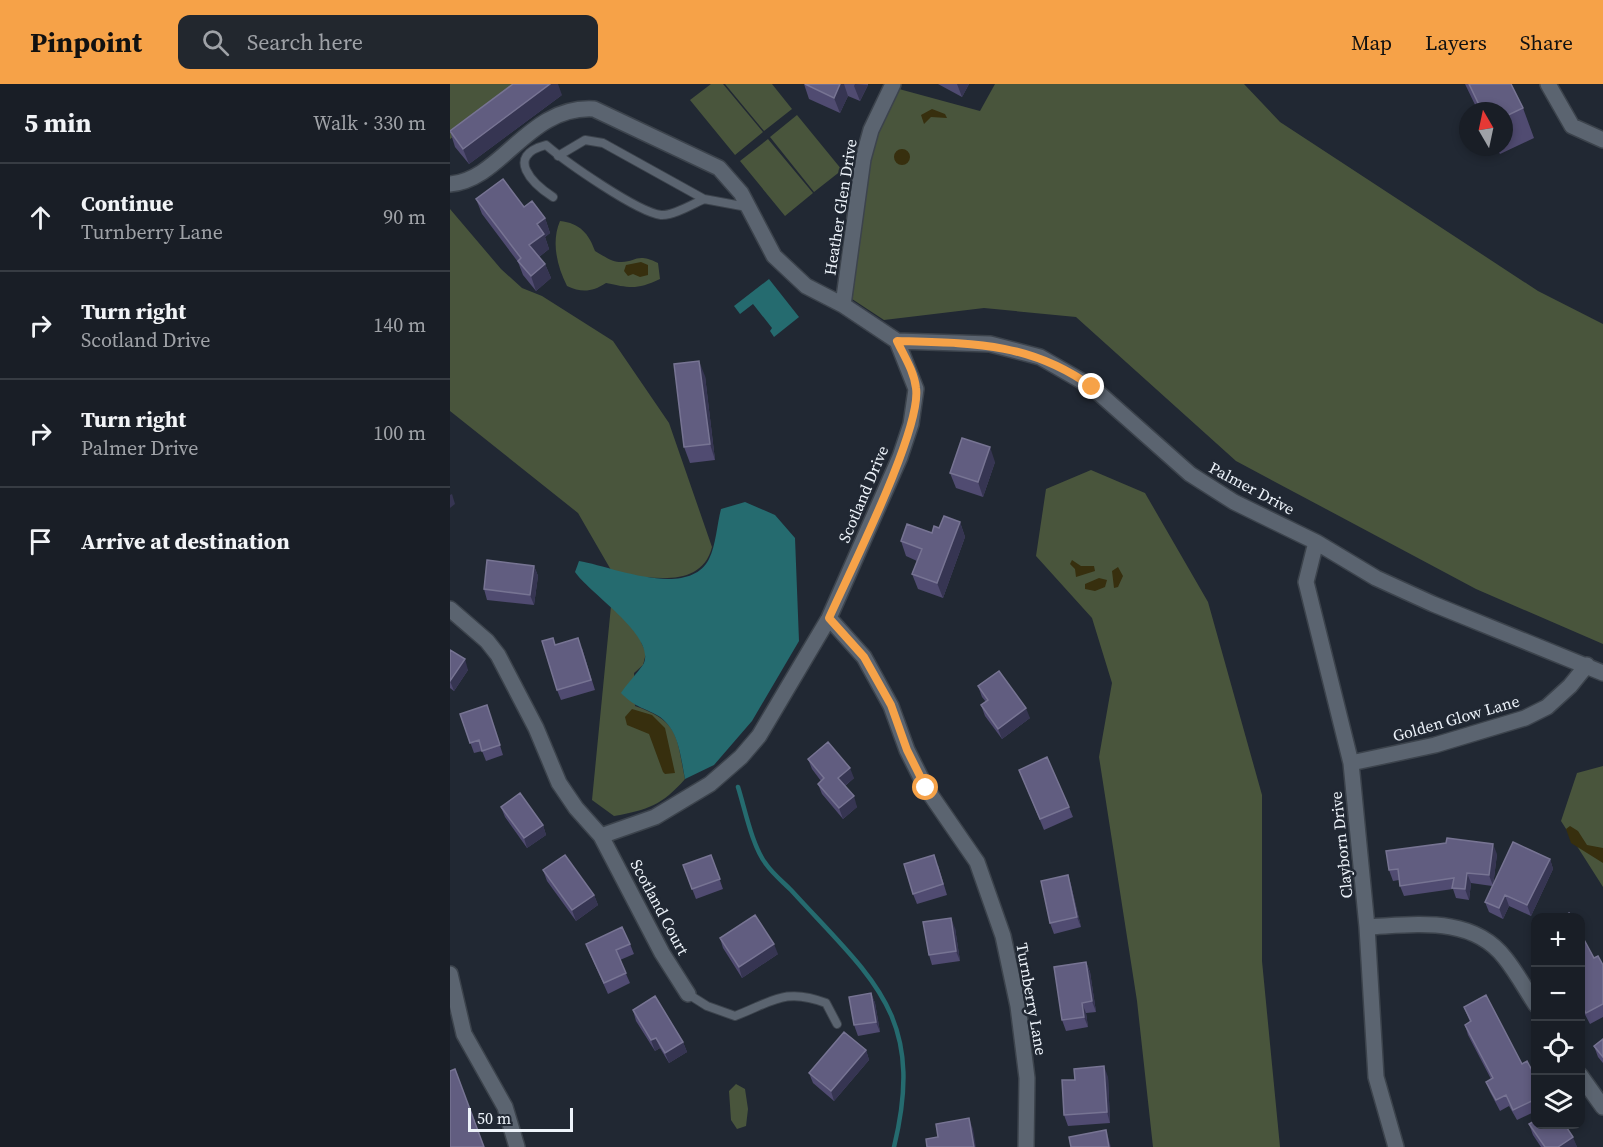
<!DOCTYPE html>
<html lang="en">
<head>
<meta charset="utf-8">
<style>
	:root { --surface:#191e26; --page:#22272e; --text:#f1f3f6; --muted:#9fa2a7; --line:#373c43; --accent:#f6a248 }
	body { margin:0; font-family:"Source Serif 4",serif; background:var(--page); color:var(--text) }
	.controls { position:absolute; right:18px; bottom:18px; display:grid; overflow:hidden; border-radius:12px; box-shadow:0 3px 9px #0003 }
	.controls button { width:54px; height:54px; display:grid; place-items:center; padding:0; border:0; border-bottom:2px solid var(--line); background:var(--surface); color:var(--text); font:30px sans-serif }
	.compass { position:absolute; left:1009px; top:18px; width:54px; height:54px; border-radius:50%; background:var(--surface); box-shadow:0 3px 9px #0003; rotate:351deg }
	.scale { position:absolute; left:18px; bottom:15px; width:105px; box-sizing:border-box; padding-left:6px; border:3px solid #edf3fa; border-top:0; font-size:16px; line-height:21px; white-space:nowrap; color:#edf3fa; -webkit-text-stroke:4px #212833; paint-order:stroke }
	.stop { position:absolute; width:18px; height:18px; margin:-14px; border:4px solid #f6a248; border-radius:50%; background:#fff }
	.stop.end { background:#f6a248; border-color:#fff; box-shadow:0 2px 6px #0008 }
	.list { margin:0; padding:0; list-style:none }
	h2 { display:flex; justify-content:space-between; align-items:center; height:78px; margin:0; padding:0 24px; font-size:26px }
	h2 small { font-size:20px; font-weight:400; color:var(--muted) }
	.list li { display:grid; grid-template-columns:39px 1fr auto; gap:18px; align-items:center; box-sizing:border-box; height:108px; padding:0 24px; border-top:2px solid var(--line) }
	.list b { display:block; font-size:22px; white-space:nowrap }
	.list p { margin:0; font-size:20px; white-space:nowrap; color:var(--muted) }
	.list em { font-size:20px; font-style:normal; color:var(--muted) }
	.icon { flex:none; width:33px; height:33px; fill:none; stroke:currentColor; stroke-width:2; stroke-linecap:round; stroke-linejoin:round }
	.map { position:relative; flex:none; width:1153px; height:1063px; overflow:hidden }
	header { display:flex; align-items:center; gap:36px; box-sizing:border-box; height:84px; padding:0 30px; background:var(--accent); color:#111 }
	header strong { font-size:28px }
	nav { display:flex; gap:33px; margin-inline-start:auto; font-size:21px }
	.search { width:420px; height:54px; background:var(--page); display:flex; align-items:center; gap:15px; box-sizing:border-box; padding:0 21px; border-radius:12px; color:var(--muted); font-size:22px }
	main { display:flex }
	aside { flex:1; background:var(--surface) }
	.map>svg:first-child { display:block }
</style>
</head>
<body>
<header>
<strong>Pinpoint</strong>
<div class="search"><svg class="icon" aria-label="search" viewBox="0 0 24 24"><circle cx="10" cy="10" r="6"/><path d="M15 15l6 6"/></svg>Search here</div>
<nav><a>Map</a><a>Layers</a><a>Share</a></nav>
</header>
<main>
<aside>
<h2>5 min<small>Walk · 330 m</small></h2>
<ul class="list">
<li><svg class="icon" aria-label="ahead" viewBox="0 0 24 24"><path d="M12 20V5M6 11l6-6 6 6"/></svg><div><b>Continue</b><p>Turnberry Lane</p></div><em>90 m</em></li>
<li><svg class="icon" aria-label="right" viewBox="0 0 24 24"><path d="M7 20v-9h11M14 6l5 5-5 5"/></svg><div><b>Turn right</b><p>Scotland Drive</p></div><em>140 m</em></li>
<li><svg class="icon" aria-label="right" viewBox="0 0 24 24"><path d="M7 20v-9h11M14 6l5 5-5 5"/></svg><div><b>Turn right</b><p>Palmer Drive</p></div><em>100 m</em></li>
<li><svg class="icon" aria-label="arrive" viewBox="0 0 24 24"><path d="M6 21V4h12l-3 4 3 4H6"/></svg><div><b>Arrive at destination</b></div></li>
</ul>
</aside>
<div class="map">
<svg width="1153" height="1063" viewBox="0 0 1153 1063">
	<rect width="100%" height="100%" fill="#212833"/>
	<path fill="#49553c" d="M0,0H78L0,55Z
		M261,0H273L313,48L285,71L240,16Z
		M275,0H322L342,25L314,47Z
		M545,0H794L830,38L1088,207L1153,240V560L1026,505L786,377L626,233L534,224L434,236L402,215L420,74L428,47L449,5L530,27Z
		M347,31L392,86L364,108L320,53Z
		M318,55L363,109L335,132L290,77Z
		M0,125L51,185L72,204L92,212L163,257L219,339L262,463C254,495 223,496 195,493L191,558L196,569L193,581L184,589L185,622C230,638 226,652 235,695C212,721 198,726 164,732L142,716L161,522V486L128,429L0,327Z
		M110,137C130,139 139,150 145,167C152,171 162,178 169,178C187,179 185,168 208,179L210,195C187,206 180,204 156,199C142,208 132,209 117,202C107,182 101,158 110,137Z
		M641,386L695,409L758,518L812,711V877L830,1063H703L687,917L649,673L662,599L642,534L586,472L596,405Z
		M1153,682V803L1111,737L1127,689Z
		M286,1000L295,1005L298,1025L296,1042L287,1045L281,1036L279,1007Z"/>
	<path fill="#372f0e" d="M482,25L495,30L497,34L481,33L474,40L471,31Z
		M444 73a8 8 0 1 1 16 0a8 8 0 1 1-16 0Z
		M191,178L198,181V191L190,193L183,190L178,192L174,187L176,181Z
		M622,476L631,482H644L645,487L626,493L625,485L620,480Z
		M668,483L673,492L668,503L664,504L662,487Z
		M649,494L657,496L655,503L645,507L635,505V500Z
		M182,625L202,631L215,644L225,689L215,690L213,688L199,650L177,641L175,633Z
		M1120,742L1128,747L1137,761L1153,764V779L1121,759L1116,745Z"/>
	<path fill="#256b6f" d="M319,195L349,233L324,253L320,247L322,244L303,220L290,230L284,222Z
		M295,418L325,431L345,454L349,557L302,637L264,681L235,695C230,670 229,641 203,629C188,622 183,621 171,609C176,601 191,585 194,579C205,551 139,509 125,488L129,477C161,482 238,516 259,475C266,461 267,440 271,425Z"/>
	<g fill="none" stroke-linecap="round" stroke-linejoin="round">
		<path stroke="#256b6f" stroke-width="4.5" d="M288,703C295,725 302,762 316,780C323,790 333,798 341,806C423,896 476,931 444,1063"/>
		<g stroke="#3c434c" stroke-width="10">
			<path id="lane" d="M108,72L135,56L153,59L254,115L297,123
				M103,113C83,100 54,72 96,61C116,78 187,128 211,131C223,132 243,120 254,115
				M238,910L257,922L285,932C322,918 335,903 376,919L387,940"/>
		</g>
		<g stroke="#3c434c" stroke-width="18">
			<path id="street" d="M1098,0L1122,42L1153,56
				M0,100C52,96 78,21 144,25L269,84L291,109L324,172L356,202L393,221L447,257L466,305L461,340L450,373L379,534L309,652L291,673L260,700L205,733L151,752
				M393,221L413,75L421,46L443,0
				M447,257L540,260L590,273L642,303L740,390L784,418L866,458L926,494L983,520L1153,589
				M866,458L856,498L901,679L917,843L926,993L946,1063
				M0,525L37,557L48,571L86,644L109,699L126,724L151,752L212,869L238,910
				M379,534L414,573L441,622L457,666L476,704L527,778L553,852L568,922L577,994L576,1063
				M901,679L985,661L1075,634L1097,623L1120,602L1137,581
				M917,843C964,841 1022,831 1055,874C1067,889 1076,906 1086,921
				M0,890L14,950L55,1023L67,1063
				M1130,991L1153,1023"/>
		</g>
		<use href="#lane" stroke="#5b6470" stroke-width="8"/>
		<use href="#street" stroke="#5b6470" stroke-width="15"/>
	</g>
	<path fill="#504b71" d="M354,0H418V1L410,17L398,12L390,29L359,15Z
		M488,0H519L512,13Z
		M1015,0H1061L1073,24L1084,54L1050,70L1046,63H1054V27H1028Z
		M112,11L19,80L5,63L0,47Z
		M26,115L74,123L95,134L100,149L95,153L99,165L89,173L95,180L101,194L86,207L73,191L68,178L32,130Z
		M255,292L265,376L240,379L234,363Z
		M545,378L533,413L506,404L500,389Z
		M510,438L515,453L493,514L468,505L462,490L467,477L456,472L451,457L482,449L489,444Z
		M84,482L88,492L84,521L37,516L34,505Z
		M105,561L132,564L145,606L111,616L107,606Z
		M0,566L18,586L4,607L0,604Z
		M528,602L580,634L552,655L535,632L531,621L536,618L532,613Z
		M37,621L53,671L36,677L32,667L24,669L10,630Z
		M358,675L404,694L395,702L407,723L393,735L372,710L368,700L371,697L362,685Z
		M569,686L619,723L623,733L594,746Z
		M51,723L93,741L96,751L77,764L55,733Z
		M1047,770L1043,802L1100,775L1103,785L1081,832L1059,822L1053,835L1039,828L1035,818L1042,802L1021,799L1019,816L1006,814L1003,805L954,812L950,802L949,796L943,797L939,786Z
		M261,771L273,805L246,815L233,781Z
		M488,781L497,811L467,820L463,810Z
		M93,786L144,811L148,821L126,837L97,797Z
		M618,791L621,801L631,843L604,850L600,839Z
		M505,844L510,877L482,881L479,871Z
		M1131,850L1144,874L1153,881V933L1140,940L1131,923Z
		M270,854L328,870L292,894L273,864Z
		M136,860H180L184,870L170,876L180,899L158,910L140,870Z
		M636,878L640,888L646,928L636,929L638,943L616,947L612,936Z
		M421,909L425,919L430,948L408,952L404,941Z
		M1014,923L1086,994V1027L1067,1036L1059,1022L1050,1027L1040,1008L1036,998L1041,995L1018,951L1015,941L1020,938Z
		M183,926L233,958L237,968L219,979L210,964L205,967L186,937Z
		M1153,955V979L1148,973L1144,962Z
		M416,966L419,976L384,1017L363,999L359,989Z
		M658,993L660,1039L618,1042L614,1031Z
		M1079,1040L1124,1041L1118,1045L1127,1063H1091L1083,1051Z"/>
	<path fill="#363552" d="M100,0H108L112,11L19,80L13,65Z
		M390,0H394L398,12L390,29L384,14Z
		M405,0L418,1L410,17L404,2Z
		M507,0H519L512,13Z
		M95,134L100,149L95,153L99,165L85,176L79,161L87,140Z
		M95,180L101,194L86,207L81,192Z
		M249,277L255,292L265,376L260,360Z
		M540,363L545,378L533,413L528,398Z
		M2,410L5,420L0,424V411Z
		M510,438L515,453L493,514L487,499Z
		M84,482L88,492L84,521L80,511Z
		M15,575L18,586L4,607L0,597Z
		M576,624L580,634L552,655L548,645Z
		M400,684L404,694L392,704L388,694Z
		M404,712L407,723L393,735L389,724Z
		M93,741L96,751L77,764L74,754Z
		M1043,760L1047,770L1043,802L1039,791Z
		M1100,775L1103,785L1081,832L1077,821Z
		M1017,789L1021,799L1019,816L1015,805Z
		M618,791L621,801L631,843L627,833Z
		M144,811L148,821L126,837L122,826Z
		M1055,811L1059,822L1053,835L1049,824Z
		M501,834L505,844L510,877L506,867Z
		M324,860L328,870L292,894L289,883Z
		M636,878L640,888L646,928L642,917Z
		M421,909L425,919L430,948L426,938Z
		M632,919L636,929L638,943L634,933Z
		M206,954L210,964L205,967L201,956Z
		M233,958L237,968L219,979L215,969Z
		M416,966L419,976L384,1017L381,1007Z
		M654,982L658,993L660,1039L657,1028Z
		M519,1034L523,1045L526,1063H524Z
		M1113,1041H1124L1115,1047Z
		M656,1046L659,1056L661,1063H659Z
		M1123,1053L1127,1063H1108Z"/>
	<path fill="#615d80" stroke="#777493" stroke-width="1.5" d="M63,0H100L13,65L0,47Z
		M355,0H390L384,14Z
		M1019,0H1061L1073,24L1054,33V27H1032Z
		M53,95L74,123L82,117L95,134L87,140L94,150L79,161L95,180L81,192L68,177L71,174L26,115Z
		M249,277L260,360L234,363L224,280Z
		M512,354L540,363L528,398L500,389Z
		M494,432L510,438L487,499L462,490L472,465L451,457L457,440L482,449L484,442L489,444Z
		M37,476L84,482L80,511L34,505Z
		M103,554L105,561L128,554L141,596L107,606L92,557Z
		M0,566L15,575L0,597Z
		M549,587L576,624L548,645L531,621L538,616L528,602Z
		M37,621L50,661L32,667L29,656L20,659L10,630Z
		M378,658L400,684L388,694L404,712L389,724L368,700L374,694L358,675Z
		M597,673L619,723L590,735L569,686Z
		M70,709L93,741L74,754L51,723Z
		M997,754L1043,760L1039,791L1017,789L1015,805L1002,804L1004,794L950,802L948,785L939,786L936,767L996,759Z
		M1063,758L1100,775L1077,821L1055,811L1049,824L1035,818Z
		M115,771L144,811L122,826L93,786Z
		M261,771L270,795L242,805L233,781Z
		M484,771L493,800L463,810L454,780Z
		M618,791L627,833L600,839L591,797Z
		M1119,829L1122,834H1111Z
		M305,831L324,860L289,883L270,854Z
		M501,834L506,867L479,871L473,838Z
		M172,843L180,860L166,866L176,889L154,899L136,860Z
		M1131,850L1144,874L1148,872L1153,881V920L1136,929L1131,920Z
		M636,878L642,917L632,919L634,933L612,936L604,883Z
		M421,909L426,938L404,941L399,913Z
		M1036,911L1072,980L1077,977L1086,994V1015L1063,1026L1056,1011L1046,1016L1036,998L1043,994L1015,941L1021,937L1014,923Z
		M205,912L233,958L215,969L206,954L201,956L183,926Z
		M394,948L416,966L381,1007L359,989Z
		M1153,955V973L1144,962Z
		M654,982L657,1028L614,1031L612,996H625L624,985Z
		M5,985L34,1063H0V987Z
		M519,1034L524,1063H477L476,1055L488,1053L486,1040Z
		M1086,1036V1041H1115L1123,1053L1108,1063H1095L1079,1040Z
		M656,1046L659,1063H621L619,1053Z"/>
	<g fill="none" stroke-linecap="round" stroke-linejoin="round">
		<path stroke="#f6a248" stroke-width="8" d="M476,704L457,666L441,621L414,573L379,534C399,489 472,345 466,304C464,287 454,272 447,257C521,259 580,258 642,303"/>
	</g>
	<g text-anchor="middle" dominant-baseline="central" stroke-width="5" stroke-linejoin="round" paint-order="stroke">
		<g font-size="16" fill="#edf3fa" stroke="#212833">
			<text transform="translate(390 123) rotate(-81)">Heather Glen Drive</text>
			<text transform="translate(802 404) rotate(28)">Palmer Drive</text>
			<text transform="translate(413 410) rotate(-67)">Scotland Drive</text>
			<text transform="translate(1006 634) rotate(-16)">Golden Glow Lane</text>
			<text transform="translate(891 761) rotate(-96)">Clayborn Drive</text>
			<text transform="translate(210 823) rotate(62)">Scotland Court</text>
			<text transform="translate(582 915) rotate(80)">Turnberry Lane</text>
		</g>
	</g>
</svg>
<div class="controls">
<button>+</button>
<button>−</button>
<button><svg class="icon" aria-label="locate" viewBox="0 0 24 24"><circle cx="12" cy="12" r="6"/><path d="M12 2v4M12 18v4M2 12h4M18 12h4"/></svg></button>
<button><svg class="icon" aria-label="layers" viewBox="0 0 24 24"><path d="M12 4l9 5-9 5-9-5zM3 14l9 5 9-5"/></svg></button>
</div>
<svg class="compass" viewBox="-18 -18 36 36"><path d="M0-13l5 13h-10z" fill="#e53935"/><path d="M0 13l5-13h-10z" fill="#9fa2a7"/></svg>
<div class="scale">50 m</div>
<div class="stop" style="left:476px;top:704px"></div>
<div class="stop end" style="left:642px;top:303px"></div>
</div>
</main>
</body>
</html>
